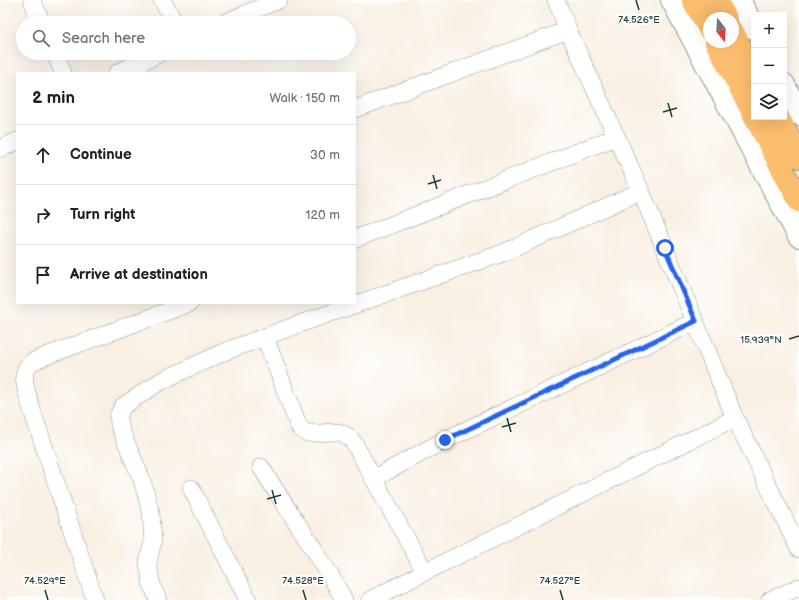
<!DOCTYPE html>
<html lang="en">
<head>
<meta charset="utf-8">
<style>
	:root { --surface:#fff; --page:#f2f2f2; --text:#202124; --muted:#757577; --line:#e0e0e0 }
	body { margin:0; font-family:"Balsamiq Sans",sans-serif; background:var(--page); color:var(--text) }
	.controls { position:absolute; right:12px; top:12px; display:grid; overflow:hidden; border-radius:0px; box-shadow:0 4px 16px #0002 }
	.controls button { width:36px; height:36px; display:grid; place-items:center; padding:0; border:0; border-bottom:1px solid var(--line); background:var(--surface); color:var(--text); font:20px sans-serif }
	.compass { position:absolute; left:703px; top:12px; width:36px; height:36px; border-radius:50%; background:var(--surface); box-shadow:0 4px 16px #0002; rotate:163deg }
	.stop { position:absolute; width:12px; height:12px; margin:-9px; border:3px solid #2563eb; border-radius:50%; background:#fff }
	.stop.end { background:#2563eb; border-color:#fff; box-shadow:0 1px 4px #0008 }
	.list { margin:0; padding:0; list-style:none }
	h2 { display:flex; justify-content:space-between; align-items:center; height:52px; margin:0; padding:0 16px; font-size:17px }
	h2 small { font-size:13px; font-weight:400; color:var(--muted) }
	.list li { display:grid; grid-template-columns:26px 1fr auto; gap:12px; align-items:center; box-sizing:border-box; height:60px; padding:0 16px; border-top:1px solid var(--line) }
	.list b { display:block; font-size:15px; white-space:nowrap }
	.list em { font-size:13px; font-style:normal; color:var(--muted) }
	.icon { flex:none; width:22px; height:22px; fill:none; stroke:currentColor; stroke-width:2; stroke-linecap:round; stroke-linejoin:round }
	.map { position:relative; flex:none; width:799px; height:600px; overflow:hidden }
	.search { position:absolute; background:var(--surface); box-shadow:0 4px 16px #0002; left:16px; top:16px; width:340px; height:44px; display:flex; align-items:center; gap:10px; box-sizing:border-box; padding:0 14px; border-radius:22px; color:var(--muted); font-size:15px }
	.panel { position:absolute; background:var(--surface); box-shadow:0 4px 16px #0002; left:16px; top:72px; width:340px; height:232px; border-radius:0px }
	.map>svg:first-child { display:block }
</style>
</head>
<body>
<div class="map">
<svg width="799" height="600" viewBox="0 0 799 600">
	<rect width="100%" height="100%" fill="#fff"/>
	<filter id="ink" filterUnits="userSpaceOnUse"><feTurbulence type="fractalNoise" baseFrequency=".025" numOctaves="2"/><feDisplacementMap in="SourceGraphic" scale="8" xChannelSelector="R" yChannelSelector="G"/><feConvolveMatrix kernelMatrix="1 2 1 2 8 2 1 2 1" color-interpolation-filters="sRGB"/></filter>
	<filter id="wash" filterUnits="userSpaceOnUse"><feTurbulence type="fractalNoise" baseFrequency=".012" numOctaves="4" result="noise"/><feDisplacementMap in="SourceGraphic" scale="16" xChannelSelector="R" yChannelSelector="G"/><feGaussianBlur stdDeviation="0.9" result="paint"/><feColorMatrix in="noise" values="0 0 0 0 0 0 0 0 0 0 0 0 0 0 0 0 0 1.4 0 .05"/><feComposite in="paint" operator="in"/></filter>
	<g filter="url(#wash)">
		<rect width="100%" height="100%" fill="#f9f0e3"/>
	</g>
	<g filter="url(#ink)">
		<g fill="none" stroke-linecap="round" stroke-linejoin="round">
			<g stroke="#8c968c" stroke-width="18">
				<path id="minor" d="M32,0L42,23
					M162,0L175,23
					M556,0L568,30L641,191L735,418L799,549
					M224,23L279,0
					M55,53L63,73
					M117,73L160,53
					M355,109L568,30
					M0,149L17,141
					M355,239L616,137
					M265,337L299,427C301,429 304,432 307,433C309,434 314,433 317,433C334,433 341,427 354,443L425,572
					M261,467C288,512 320,554 344,600
					M373,479L445,440L696,321
					M191,488L248,600
					M95,600L30,404C27,390 18,373 32,362C35,360 40,359 43,357L190,303
					M158,600L151,582L148,562L153,541L151,513L142,480L120,428L118,416L123,406L161,381L226,351L302,323L503,253L641,191
					M370,600L425,572L735,418
					M770,600L799,587"/>
			</g>
			<g stroke="#8c968c" stroke-width="24">
				<path id="tertiary" d="M672,0L799,236
					M739,0L754,28
					M784,85L799,114"/>
			</g>
			<g stroke="#8c968c" stroke-width="24">
				<path id="trunk" d="M693,0L709,29
					M716,0L726,18
					M733,32L754,72
					M716,42L754,115
					M755,117L799,201
					M778,117L799,157"/>
			</g>
			<use href="#minor" stroke="#fff" stroke-width="17"/>
			<use href="#tertiary" stroke="#fff" stroke-width="22"/>
			<use href="#trunk" stroke="#fbbd6e" stroke-width="22"/>
		</g>
	</g>
	<g fill="none" stroke-linecap="round" stroke-linejoin="round" filter="url(#ink)">
		<path stroke="#2563eb" stroke-width="5" d="M445,440L696,321L665,248"/>
	</g>
	<path fill="none" stroke="#1f3d34" stroke-width="1.5" d="M636,0L639,10M668,103L672,117M663,112L677,108M433,175L437,189M428,184L441,180M789,339L799,336M507,418L511,432M502,427L516,423M272,490L276,504M267,499L281,495M45,590L48,600M303,590L306,600M560,590L563,600"/>
	<g font-size="10" text-anchor="middle" fill="#1f3d34" stroke="#fff" stroke-width="4" stroke-linejoin="round" paint-order="stroke">
		<text x="639" y="23">74.526°E</text>
		<text x="761" y="343">15.939°N</text>
		<text x="45" y="584">74.529°E</text>
		<text x="303" y="584">74.528°E</text>
		<text x="560" y="584">74.527°E</text>
	</g>
</svg>
<div class="controls">
<button>+</button>
<button>−</button>
<button><svg class="icon" aria-label="layers" viewBox="0 0 24 24"><path d="M12 4l9 5-9 5-9-5zM3 14l9 5 9-5"/></svg></button>
</div>
<svg class="compass" viewBox="-18 -18 36 36"><path d="M0-13l5 13h-10z" fill="#e53935"/><path d="M0 13l5-13h-10z" fill="#757577"/></svg>
<div class="stop" style="left:665px;top:248px"></div>
<div class="stop end" style="left:445px;top:440px"></div>
<div class="search"><svg class="icon" aria-label="search" viewBox="0 0 24 24"><circle cx="10" cy="10" r="6"/><path d="M15 15l6 6"/></svg>Search here</div>
<section class="panel">
<h2>2 min<small>Walk · 150 m</small></h2>
<ul class="list">
<li><svg class="icon" aria-label="ahead" viewBox="0 0 24 24"><path d="M12 20V5M6 11l6-6 6 6"/></svg><div><b>Continue</b></div><em>30 m</em></li>
<li><svg class="icon" aria-label="right" viewBox="0 0 24 24"><path d="M7 20v-9h11M14 6l5 5-5 5"/></svg><div><b>Turn right</b></div><em>120 m</em></li>
<li><svg class="icon" aria-label="arrive" viewBox="0 0 24 24"><path d="M6 21V4h12l-3 4 3 4H6"/></svg><div><b>Arrive at destination</b></div></li>
</ul>
</section>
</div>
</body>
</html>
